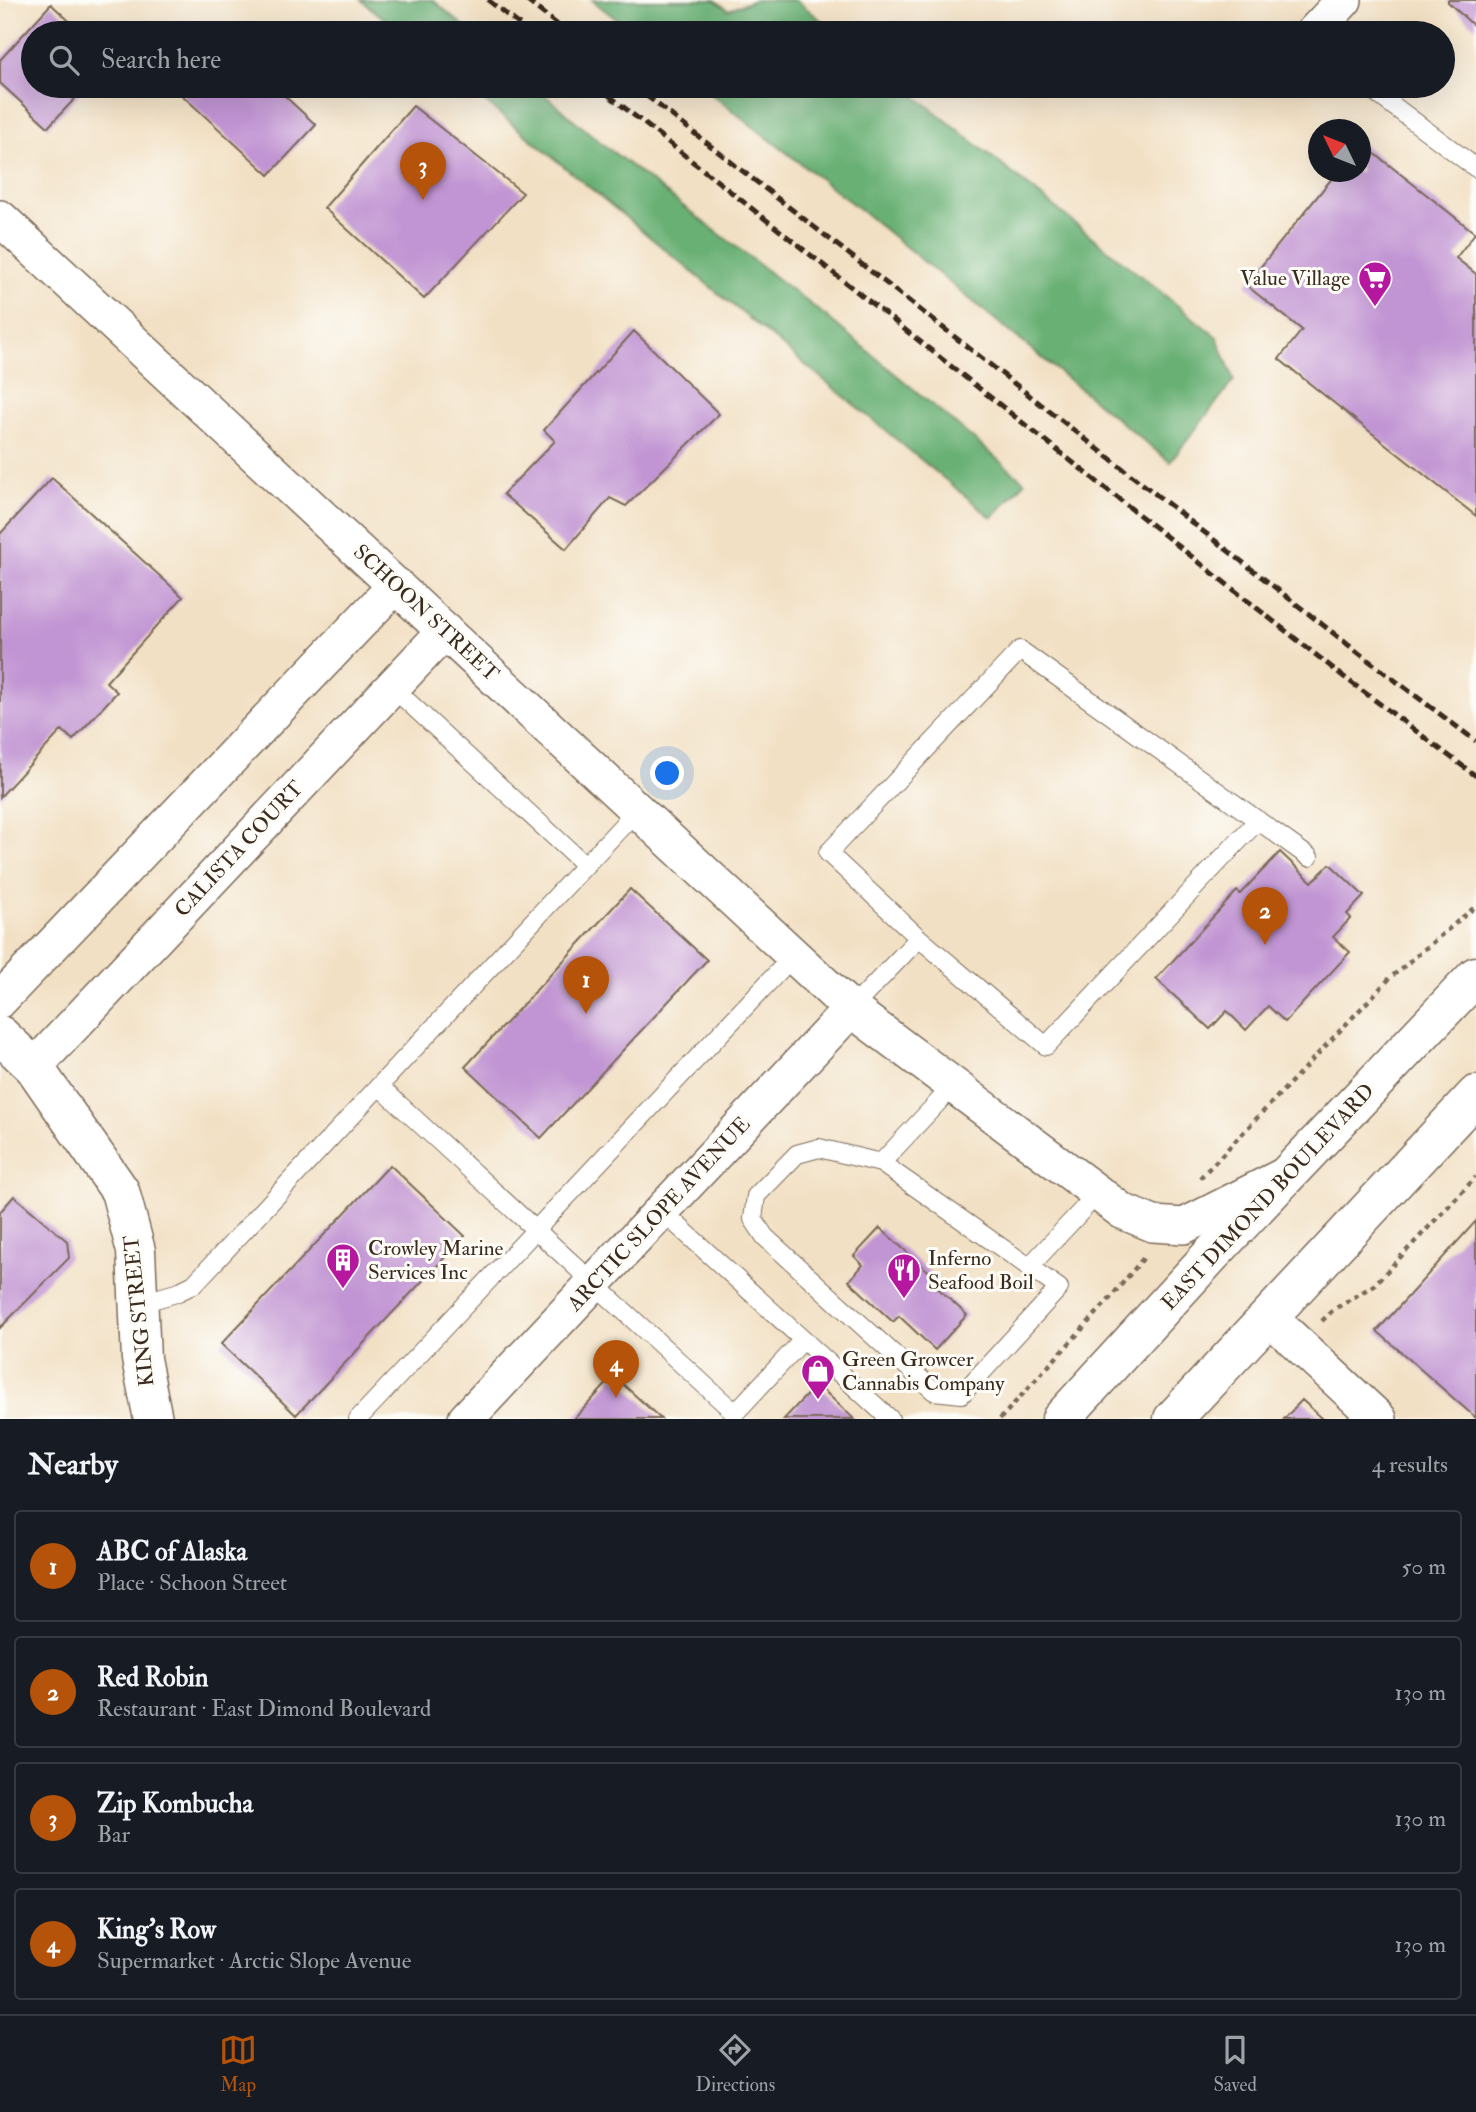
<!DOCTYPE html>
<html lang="en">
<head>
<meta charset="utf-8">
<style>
	:root { --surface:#171b24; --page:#20242c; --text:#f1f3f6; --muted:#9ea1a6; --line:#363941; --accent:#b45309 }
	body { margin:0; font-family:"IM FELL Double Pica",serif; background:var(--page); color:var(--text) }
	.compass { position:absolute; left:1308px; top:119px; width:63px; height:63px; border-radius:50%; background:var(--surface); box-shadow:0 7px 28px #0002; rotate:313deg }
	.you { position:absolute; left:668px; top:774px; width:24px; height:24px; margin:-18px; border:5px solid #fff; border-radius:50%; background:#1a73e8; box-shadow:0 0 0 10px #1a73e833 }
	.badge { display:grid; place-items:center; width:46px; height:46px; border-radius:50%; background:var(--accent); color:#fff; font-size:23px; font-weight:700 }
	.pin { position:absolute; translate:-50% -58px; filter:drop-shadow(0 2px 4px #0008) }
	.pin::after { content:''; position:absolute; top:37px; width:24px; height:21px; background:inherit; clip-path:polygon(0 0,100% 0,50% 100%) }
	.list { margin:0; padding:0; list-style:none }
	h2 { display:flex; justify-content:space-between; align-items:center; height:91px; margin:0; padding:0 28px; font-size:30px }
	h2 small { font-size:23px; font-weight:400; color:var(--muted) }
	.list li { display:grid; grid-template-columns:46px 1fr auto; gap:21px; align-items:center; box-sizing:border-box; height:112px; margin:0 14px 14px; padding:0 14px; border:2px solid var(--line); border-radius:7px }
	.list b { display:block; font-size:26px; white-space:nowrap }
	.list p { margin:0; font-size:23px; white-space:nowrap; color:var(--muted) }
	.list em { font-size:23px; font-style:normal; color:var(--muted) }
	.icon { flex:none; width:38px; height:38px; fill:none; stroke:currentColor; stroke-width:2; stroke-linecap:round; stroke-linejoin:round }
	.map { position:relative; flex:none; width:1476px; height:1419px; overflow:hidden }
	.search { position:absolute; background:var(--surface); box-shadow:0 7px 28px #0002; left:21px; right:21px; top:21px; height:77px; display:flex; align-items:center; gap:18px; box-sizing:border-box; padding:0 24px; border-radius:38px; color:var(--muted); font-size:26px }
	.sheet { height:595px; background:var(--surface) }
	nav { display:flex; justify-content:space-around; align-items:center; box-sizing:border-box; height:98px; border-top:2px solid var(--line); background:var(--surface); font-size:19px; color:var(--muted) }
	nav a { display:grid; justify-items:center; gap:4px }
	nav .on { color:var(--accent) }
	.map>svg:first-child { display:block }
</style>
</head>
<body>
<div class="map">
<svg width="1476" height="1419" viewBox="0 0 1476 1419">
	<rect width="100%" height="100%" fill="#fdfcf7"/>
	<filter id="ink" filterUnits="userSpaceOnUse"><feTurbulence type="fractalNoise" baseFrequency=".0143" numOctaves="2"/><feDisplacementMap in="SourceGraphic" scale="14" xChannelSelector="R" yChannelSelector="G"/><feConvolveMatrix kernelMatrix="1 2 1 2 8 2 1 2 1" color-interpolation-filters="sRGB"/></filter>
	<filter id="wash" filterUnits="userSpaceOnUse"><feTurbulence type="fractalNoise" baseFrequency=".00686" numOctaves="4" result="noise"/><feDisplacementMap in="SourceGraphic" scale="28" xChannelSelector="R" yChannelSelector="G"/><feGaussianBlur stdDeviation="1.57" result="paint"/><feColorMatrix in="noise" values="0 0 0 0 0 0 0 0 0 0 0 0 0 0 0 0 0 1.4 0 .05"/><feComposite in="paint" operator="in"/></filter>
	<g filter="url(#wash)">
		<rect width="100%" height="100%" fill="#f2e0c4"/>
		<path fill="#69b075" stroke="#526d4a" stroke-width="2" d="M361,0H433L472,33H402Z
			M592,0H715L728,10L754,0H796L837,33H634Z
			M466,86H534L600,142L827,317L1025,482L992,518Z
			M701,86H903L1217,337L1234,380L1170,462L863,212Z"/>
		<g id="blocks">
			<path fill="#c194d3" d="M1448,0H1476V28L1448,2Z
				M51,4L82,33H33V86H87L48,127L0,83V60Z
				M172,86H274L316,125L269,175Z
				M413,106L523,193L424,299L324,208Z
				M1360,142L1475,233L1456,258L1476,274V516L1279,359L1302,330L1246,285L1337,172H1360Z
				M634,331L719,414L626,506L610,498L566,549L503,494L555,441L544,430Z
				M52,478L183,597L106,682L117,692L73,740L62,730L0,797V534Z
				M1280,852L1312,882L1330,864L1364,896L1347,914L1351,918L1333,937L1350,952L1285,1022L1268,1006L1246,1030L1227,1011L1210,1029L1156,979L1237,891L1240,894Z
				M630,889L707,960L541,1138L465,1067Z
				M390,1165L465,1236L296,1415L221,1344Z
				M14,1196L67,1241L69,1258L0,1328V1212Z
				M1476,1221V1418L1377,1331Z
				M880,1228L936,1278L932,1283L967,1315L935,1350L899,1316L893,1322L849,1281L863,1265L854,1256Z
				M614,1376L661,1419H574Z
				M817,1384L854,1419H784Z
				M1302,1400L1323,1419H1284Z"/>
		</g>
	</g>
	<g filter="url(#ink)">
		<use href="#blocks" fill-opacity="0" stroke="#7b6a58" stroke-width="2"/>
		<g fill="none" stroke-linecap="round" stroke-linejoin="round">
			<g stroke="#7b6a58" stroke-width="20">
				<path id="lane" d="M1367,86L1476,168
					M392,687L585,865
					M919,938L1046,1046L1258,820
					M851,1009L919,938L828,853L1020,650L1309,857
					M379,1086L735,1413L803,1340
					M819,1148L881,1163L1059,1288L962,1394L934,1391L765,1237L753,1219L756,1196L797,1154Z
					M881,1163L954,1085
					M662,1211L890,1419
					M1029,1267L1098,1193
					M138,1304L176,1293L194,1284L637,810
					M358,1419L794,955"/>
			</g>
			<g stroke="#7b6a58" stroke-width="38">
				<path id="street" d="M1313,33L1344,0
					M0,218L851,1009L1122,1211L1153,1224L1184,1226L1281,1177
					M0,1000L396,585
					M34,1067L445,631
					M1268,1316L1379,1419
					M466,1419L851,1009"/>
			</g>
			<g stroke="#7b6a58" stroke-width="41">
				<path id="secondary" d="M0,1035L34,1067L120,1191L136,1251L141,1359L153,1419
					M1061,1419L1210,1256L1476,976
					M1173,1419L1476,1095"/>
			</g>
			<path stroke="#7b6a58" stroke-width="4.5" stroke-dasharray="5 5" stroke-linecap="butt" d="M1200,1178L1390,978L1476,906
				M1322,1321L1333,1310L1374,1285L1476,1177
				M1000,1419L1106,1303L1146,1255"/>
			<use href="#lane" stroke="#fff" stroke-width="18"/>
			<use href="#street" stroke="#fff" stroke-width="35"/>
			<use href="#secondary" stroke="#fff" stroke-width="38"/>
			<path stroke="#3b2a1e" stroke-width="5" stroke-dasharray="10 5" stroke-linecap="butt" d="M488,0L530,33
				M526,0L568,33
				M597,86L1344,677L1476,776
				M634,86L1360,654L1476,741"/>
		</g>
	</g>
	<defs>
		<g id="supermarket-pin" transform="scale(1.75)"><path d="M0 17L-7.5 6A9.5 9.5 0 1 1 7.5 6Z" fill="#b5179e" stroke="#fdfcf7"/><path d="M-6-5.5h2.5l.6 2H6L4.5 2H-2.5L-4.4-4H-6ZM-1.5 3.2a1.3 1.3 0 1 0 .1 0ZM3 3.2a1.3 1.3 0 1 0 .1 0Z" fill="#fff"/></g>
		<g id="building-pin" transform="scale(1.75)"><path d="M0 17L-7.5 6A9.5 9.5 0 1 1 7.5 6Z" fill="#b5179e" stroke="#fdfcf7"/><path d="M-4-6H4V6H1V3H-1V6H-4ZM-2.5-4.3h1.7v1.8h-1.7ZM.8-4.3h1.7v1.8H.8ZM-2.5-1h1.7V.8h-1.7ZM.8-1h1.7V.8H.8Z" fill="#fff"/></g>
		<g id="restaurant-pin" transform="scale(1.75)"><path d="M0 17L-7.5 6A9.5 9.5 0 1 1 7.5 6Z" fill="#b5179e" stroke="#fdfcf7"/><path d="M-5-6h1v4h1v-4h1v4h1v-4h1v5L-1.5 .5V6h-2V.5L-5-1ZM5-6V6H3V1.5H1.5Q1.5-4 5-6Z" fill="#fff"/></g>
		<g id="shop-pin" transform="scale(1.75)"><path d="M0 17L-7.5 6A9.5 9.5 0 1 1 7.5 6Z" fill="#b5179e" stroke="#fdfcf7"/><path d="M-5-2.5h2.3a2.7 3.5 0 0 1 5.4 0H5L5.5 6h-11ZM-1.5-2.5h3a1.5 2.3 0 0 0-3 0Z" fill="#fff"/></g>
	</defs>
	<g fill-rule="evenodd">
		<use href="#supermarket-pin" x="1375" y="278"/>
		<use href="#building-pin" x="343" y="1260"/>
		<use href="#restaurant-pin" x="904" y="1270"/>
		<use href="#shop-pin" x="818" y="1371"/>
	</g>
	<g text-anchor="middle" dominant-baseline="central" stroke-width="6" stroke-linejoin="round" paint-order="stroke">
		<g font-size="21" fill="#3b2a1e" stroke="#fdfcf7" text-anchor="start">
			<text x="1350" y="278" text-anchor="end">Value Village</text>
			<text x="368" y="1248">Crowley Marine<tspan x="368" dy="24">Services Inc</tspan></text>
			<text x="928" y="1258">Inferno<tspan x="928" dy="24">Seafood Boil</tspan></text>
			<text x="842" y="1359">Green Growcer<tspan x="842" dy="24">Cannabis Company</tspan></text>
		</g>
		<g font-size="21" fill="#3b2a1e" stroke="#fdfcf7">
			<text transform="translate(426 613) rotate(43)">SCHOON STREET</text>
			<text transform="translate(239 849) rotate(-47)">CALISTA COURT</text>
			<text transform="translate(1268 1197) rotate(-47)">EAST DIMOND BOULEVARD</text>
			<text transform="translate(659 1214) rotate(-47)">ARCTIC SLOPE AVENUE</text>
			<text transform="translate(139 1311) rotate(-96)">KING STREET</text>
		</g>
	</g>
</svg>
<svg class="compass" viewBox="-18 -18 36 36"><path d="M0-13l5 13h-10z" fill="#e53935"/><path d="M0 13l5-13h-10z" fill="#9ea1a6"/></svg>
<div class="you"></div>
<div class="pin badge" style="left:586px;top:1014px">1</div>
<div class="pin badge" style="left:1265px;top:945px">2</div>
<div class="pin badge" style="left:423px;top:200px">3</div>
<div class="pin badge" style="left:616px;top:1398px">4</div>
<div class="search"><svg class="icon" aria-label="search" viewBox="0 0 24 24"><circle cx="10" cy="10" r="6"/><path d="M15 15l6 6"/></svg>Search here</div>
</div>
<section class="sheet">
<h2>Nearby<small>4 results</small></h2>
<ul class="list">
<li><span class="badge">1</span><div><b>ABC of Alaska</b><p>Place · Schoon Street</p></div><em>50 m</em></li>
<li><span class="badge">2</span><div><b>Red Robin</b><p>Restaurant · East Dimond Boulevard</p></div><em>130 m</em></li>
<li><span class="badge">3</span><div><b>Zip Kombucha</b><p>Bar</p></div><em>130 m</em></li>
<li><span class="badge">4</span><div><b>King's Row</b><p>Supermarket · Arctic Slope Avenue</p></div><em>130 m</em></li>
</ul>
</section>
<nav>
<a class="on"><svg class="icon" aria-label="map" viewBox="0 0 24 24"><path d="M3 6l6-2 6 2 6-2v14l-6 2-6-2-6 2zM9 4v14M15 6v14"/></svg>Map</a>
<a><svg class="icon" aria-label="directions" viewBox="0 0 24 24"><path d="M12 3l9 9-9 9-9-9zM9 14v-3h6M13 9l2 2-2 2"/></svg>Directions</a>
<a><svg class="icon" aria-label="saved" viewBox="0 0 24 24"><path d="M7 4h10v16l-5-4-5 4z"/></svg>Saved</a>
</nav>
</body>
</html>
